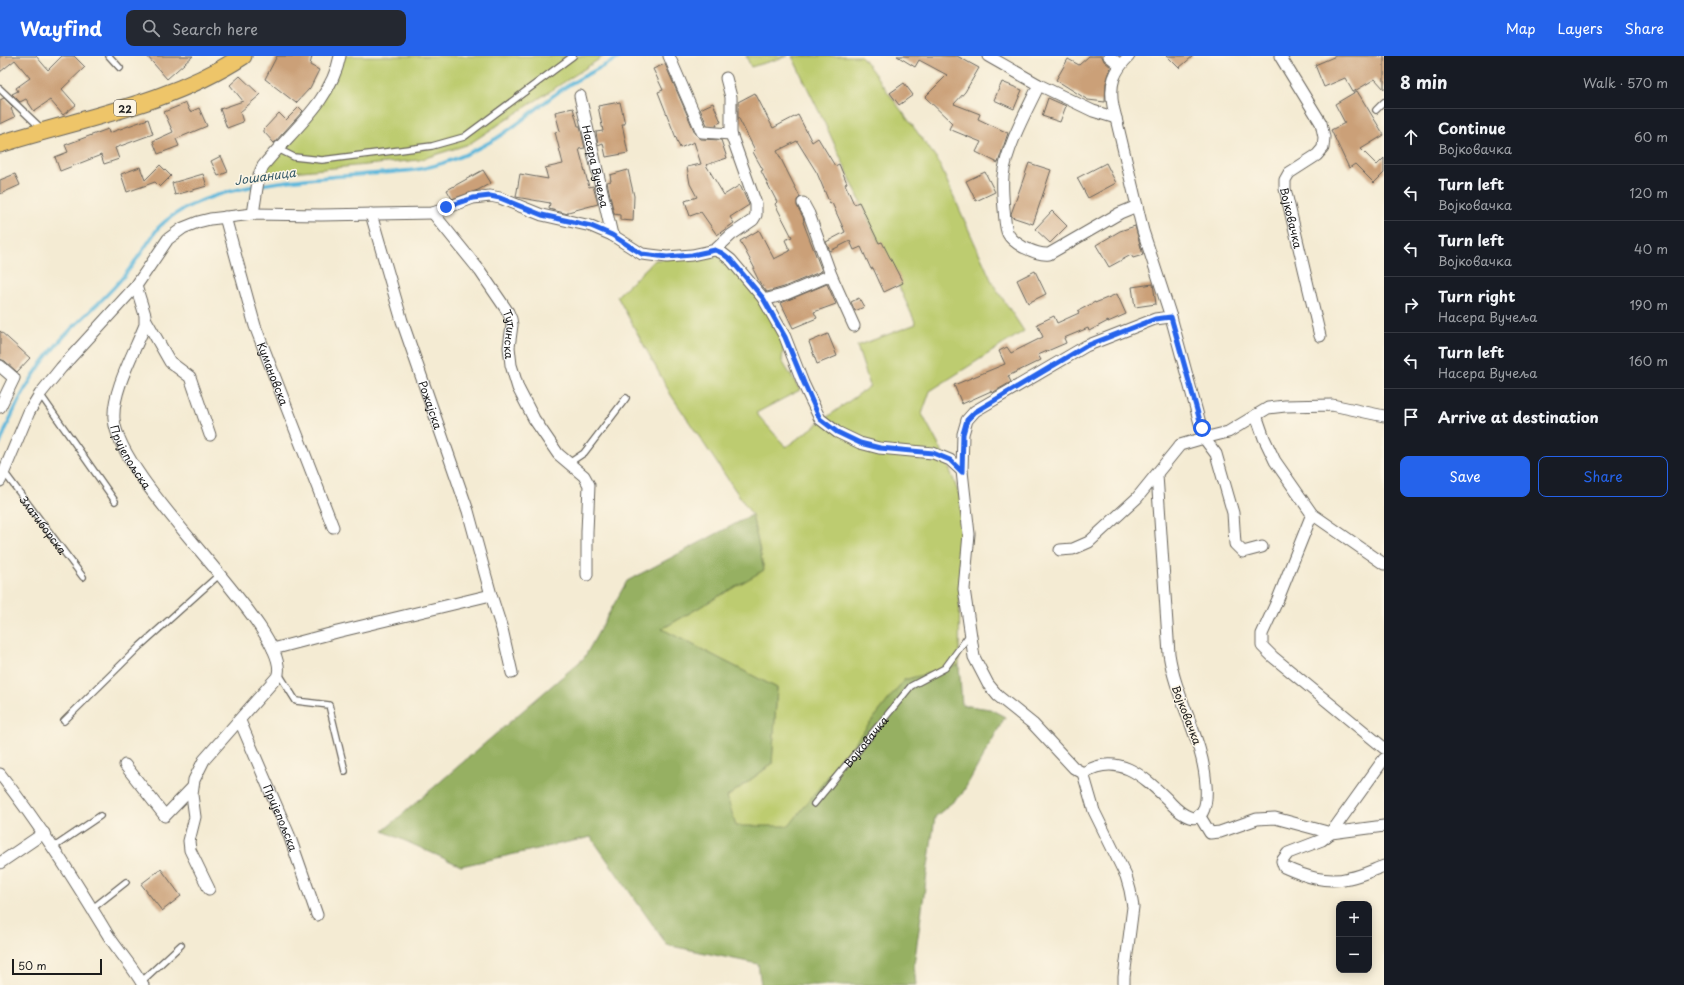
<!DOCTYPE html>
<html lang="en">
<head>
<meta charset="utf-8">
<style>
	:root { --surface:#171b24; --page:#242831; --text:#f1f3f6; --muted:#9ea1a6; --line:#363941; --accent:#2563eb }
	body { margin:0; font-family:"Playpen Sans",sans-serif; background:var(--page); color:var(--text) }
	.controls { position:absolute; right:12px; bottom:12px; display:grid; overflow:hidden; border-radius:8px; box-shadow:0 2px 10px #0003 }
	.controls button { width:36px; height:36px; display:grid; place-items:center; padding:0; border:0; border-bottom:1px solid var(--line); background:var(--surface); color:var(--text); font:20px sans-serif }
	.scale { position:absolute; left:12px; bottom:10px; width:90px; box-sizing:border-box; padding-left:4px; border:2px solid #1c1c1c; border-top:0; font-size:11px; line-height:14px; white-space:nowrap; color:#1c1c1c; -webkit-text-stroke:3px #fcf5e5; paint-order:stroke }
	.stop { position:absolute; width:12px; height:12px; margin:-9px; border:3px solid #2563eb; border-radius:50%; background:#fff }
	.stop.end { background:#2563eb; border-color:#fff; box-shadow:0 1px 4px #0008 }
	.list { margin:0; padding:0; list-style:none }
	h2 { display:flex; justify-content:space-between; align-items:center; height:52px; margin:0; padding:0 16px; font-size:17px }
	h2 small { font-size:13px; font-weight:400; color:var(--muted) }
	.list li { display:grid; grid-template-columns:26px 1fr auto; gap:12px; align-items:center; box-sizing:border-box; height:56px; padding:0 16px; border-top:1px solid var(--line) }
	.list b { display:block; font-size:15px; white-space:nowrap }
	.list p { margin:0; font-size:13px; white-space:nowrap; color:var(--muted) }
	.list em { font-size:13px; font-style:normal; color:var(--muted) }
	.actions { display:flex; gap:8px; padding:12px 16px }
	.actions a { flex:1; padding:9px 0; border:1px solid var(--accent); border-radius:8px; text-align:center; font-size:14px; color:var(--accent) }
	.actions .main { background:var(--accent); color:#fff }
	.icon { flex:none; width:22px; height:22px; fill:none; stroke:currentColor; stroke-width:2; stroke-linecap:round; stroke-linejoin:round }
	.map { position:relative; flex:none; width:1384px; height:929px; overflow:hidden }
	header { display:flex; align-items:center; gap:24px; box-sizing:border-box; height:56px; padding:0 20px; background:var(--accent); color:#fff }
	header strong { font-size:19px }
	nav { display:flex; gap:22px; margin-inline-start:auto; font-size:14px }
	.search { width:280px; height:36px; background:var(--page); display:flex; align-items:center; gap:10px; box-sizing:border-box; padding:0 14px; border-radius:8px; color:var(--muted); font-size:15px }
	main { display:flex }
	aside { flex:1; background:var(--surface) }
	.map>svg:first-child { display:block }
</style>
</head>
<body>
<header>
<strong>Wayfind</strong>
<div class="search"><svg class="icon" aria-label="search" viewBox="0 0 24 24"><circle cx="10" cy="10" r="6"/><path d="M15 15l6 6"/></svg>Search here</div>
<nav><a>Map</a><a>Layers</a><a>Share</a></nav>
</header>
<main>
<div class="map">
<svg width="1384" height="929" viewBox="0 0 1384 929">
	<rect width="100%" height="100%" fill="#fcf5e5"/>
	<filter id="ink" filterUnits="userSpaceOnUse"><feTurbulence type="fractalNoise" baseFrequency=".025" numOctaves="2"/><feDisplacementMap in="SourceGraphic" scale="8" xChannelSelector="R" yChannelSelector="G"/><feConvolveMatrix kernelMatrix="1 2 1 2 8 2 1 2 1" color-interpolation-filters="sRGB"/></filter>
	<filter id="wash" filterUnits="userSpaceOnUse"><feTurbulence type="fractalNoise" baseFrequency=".012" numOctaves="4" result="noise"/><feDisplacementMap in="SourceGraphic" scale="16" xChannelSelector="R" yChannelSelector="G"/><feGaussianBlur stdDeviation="0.9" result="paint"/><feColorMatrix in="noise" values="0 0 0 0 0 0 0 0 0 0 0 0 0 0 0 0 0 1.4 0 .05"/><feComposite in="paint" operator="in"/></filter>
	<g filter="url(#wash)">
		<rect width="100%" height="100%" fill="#f4ebd3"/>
		<path fill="#bdcc6f" stroke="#6c7446" d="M340,0H604L469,88L419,104L259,119L303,66Z
			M746,0H788L751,11Z
			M792,0H861L862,1L937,103L993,228L1024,275L930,335L922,358L944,399L961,443L959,609L904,624L789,771H736L727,741L772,708L777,632L662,573L764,514L752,459L671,339L617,240L655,204L713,198L721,200L761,245L784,284L782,305L800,334L756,357L786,391L870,330L857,290L916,268L828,74Z"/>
		<path fill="#96b062" stroke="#59663f" d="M752,459L764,514L662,573L777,632L772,708L727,741L736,770H789L904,624L959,609L962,649L990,653L1005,661L962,738L935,761L914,909L916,929H761L758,908L667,889L591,781L461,810L383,775L584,602L627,525Z"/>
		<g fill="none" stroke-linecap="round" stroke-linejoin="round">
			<path stroke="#5eb8db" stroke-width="3.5" d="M0,388C13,352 33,315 59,286C79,263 104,245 123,221C136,206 147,188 158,172C210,118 343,123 414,114C440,110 467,99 490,86C517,71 539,49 564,32C582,20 603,11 622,0"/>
		</g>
		<g id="blocks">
			<path fill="#cba078" d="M0,0H36L48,14L62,0H74L85,11L62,33L76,49L63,59L50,44L34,55L26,43L20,46L12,38L18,35L16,32L30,22L15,4L0,16Z
				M147,0H193L167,23Z
				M277,0H312L310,9L319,14L310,32L296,47L265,23Z
				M897,0H957L979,12L965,36L954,48L980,58L978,63L1008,77L998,107L976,96L981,86L949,73L952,67L925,41L947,19L919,4L915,11Z
				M1089,0H1102L1104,5L1111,11L1106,27L1105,46L1088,44L1056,24L1068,3L1079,9Z
				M1167,0H1193L1179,12Z
				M1336,0H1384V33L1375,23L1353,36L1345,22L1324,31L1315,9Z
				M665,8L696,79L701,83L721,84L727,102L706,109L724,139L740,129L749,149L730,161L734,167L717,179L701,156L690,160L685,145L697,141L690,128L687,111L701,108L694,86L680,92L658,36L663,34L653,13Z
				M240,20L260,39L240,56L243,66L227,72L220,53L243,45L230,29Z
				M1002,26L1022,34L1014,53L994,44Z
				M904,27L913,39L899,49L890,37Z
				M1357,35L1384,79L1361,93L1377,109L1384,102V117L1374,127L1355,108L1349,112L1331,74L1345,67L1335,48Z
				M755,37L773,72L798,59L812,86L818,82L835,110L839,108L847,127L845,128L854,148L859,146L879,187L882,186L903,227L884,236L873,212L871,213L861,191L854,194L850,185L830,195L826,186L845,176L832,147L830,148L817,117L797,85L777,95L800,141L797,144V150L803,161L804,165L803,166L822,215L784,231L767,236L760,227L753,213H755L740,185L759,174L774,203L790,195L785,184L792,181L775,148L777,146L761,115L763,114L753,96L755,94L738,61V46Z
				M4,42L13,51L11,53L15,61L0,68V44Z
				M1048,42L1066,50L1060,66L1042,60Z
				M620,46L625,68H622L628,97L606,101L603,87L598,89L596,76L603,75L598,50Z
				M186,47L190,56L199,52L207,70L176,83L179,90L158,98L153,85L173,76L164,56Z
				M713,47L721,66L716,68L717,70L707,69L700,53Z
				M299,51L303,55L274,87L264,76V73L279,57L286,64Z
				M573,52L578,70H580L585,92L579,93L589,131L593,130L598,148L568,156V158L549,153L550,147L516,141L520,118L548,123L545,112L563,108L555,76L560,75L555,56Z
				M148,63L153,78L115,92L119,103L104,108L101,99L60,115L55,101L68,96L65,89L108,73L109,77Z
				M221,100L228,116L218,120L211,105Z
				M1029,107L1051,114L1033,168L1012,161L1011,158Z
				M1106,107L1116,127L1088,142L1077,122Z
				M160,109L171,120L160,131L155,126L127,136L121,118L140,111L145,124Z
				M483,114L491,127L478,134L452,143L447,134Z
				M628,114L634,140L633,165L620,164V159L614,158L607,126L611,125L610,119Z
				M985,116L995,136L976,145L966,125Z
				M15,118L20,129L0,138V124Z
				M203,118L207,130L175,139L172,127Z
				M1052,155L1067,170L1050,187L1035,173Z
				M1135,170L1143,199L1133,202L1131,199L1109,211L1096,189L1120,175Z
				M1035,215L1046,238L1028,247L1017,224Z
				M827,228L836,248L814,256L817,262L793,272L781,247Z
				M1153,228L1156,248L1135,251L1132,231Z
				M1117,238L1126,258L1108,266V265L1089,275L1088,272L1064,282L1066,287L1038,299L1041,304L1008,320L1011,326L992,337L991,335L962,348L954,329L1005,308L999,295L1007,291L1011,297L1043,281L1037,268L1054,260L1057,267L1079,257L1078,255L1095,246V247Z
				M859,242L864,251L855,255L851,246Z
				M0,275L30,302L17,316L5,305L0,303Z
				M828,278L837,300L817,308L809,286Z
				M161,813L181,840L162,855L141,828Z"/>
		</g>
	</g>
	<g filter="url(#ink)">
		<use href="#blocks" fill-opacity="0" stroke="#68645c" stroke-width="1"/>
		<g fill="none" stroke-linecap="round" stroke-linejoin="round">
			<g stroke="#68645c" stroke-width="8">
				<g id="service">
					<path d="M109,0L120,12"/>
					<path d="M0,33L42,73"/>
					<path d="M1376,54L1384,46"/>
					<path d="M278,93L294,101L322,104L432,90L464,81L573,0"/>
					<path d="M40,338L115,445"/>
					<path d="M569,407L584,397L626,342"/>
					<path id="s1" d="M4,416L83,521"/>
					<path d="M279,618L296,645L329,649L345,715"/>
					<path d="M64,665L140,590L220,518"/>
					<path id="s2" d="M814,748L911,630L945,612L970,578"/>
					<path d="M54,791L100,760"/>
					<path d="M93,852L126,826"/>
					<path d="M141,926L181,889"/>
				</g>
			</g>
			<g stroke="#68645c" stroke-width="13">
				<g id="minor">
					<path d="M669,0L702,76L731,78"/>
					<path d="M988,0L1039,29L1093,55L1116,62"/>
					<path d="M1109,0L1120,9"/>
					<path id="s3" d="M1280,0L1321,67L1324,81L1323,92L1317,99L1289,117L1285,124V133L1320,280"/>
					<path d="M1039,29C1027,54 1006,92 1003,120C1002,130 1003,142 1004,153C1006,174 1004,180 1023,191C1032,195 1040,199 1049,198L1120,157L1137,150"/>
					<path id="s4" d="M580,40L612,179"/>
					<path d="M803,147L809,158L831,219L854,270"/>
					<path id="s5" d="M433,157L480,215L508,256L511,263L512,269L509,291L511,309L518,332L534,363L558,398L584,420L589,429L587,476V519"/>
					<path d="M253,158L259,119L263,110C291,75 331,46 340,0"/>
					<path id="s6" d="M371,158L402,265L468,455L491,539L502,573L512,617"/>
					<path id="s7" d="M225,161L255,270L333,471"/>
					<path d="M715,194L731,179L753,164L756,159V148L731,78V41L726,22"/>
					<path id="s8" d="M136,230L145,259V269C134,297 112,335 114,363C119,429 297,578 277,621L204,704L194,724L192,739L195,761L189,785L190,794L209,833"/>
					<path d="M764,244L786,238L831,219"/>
					<path d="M146,264L170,306L190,321L210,379"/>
					<path d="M0,310L14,322L0,351"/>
					<path d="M1256,359L1264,382L1275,405L1312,458L1384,508"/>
					<path d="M0,425L29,356L40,338L61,312L136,230L168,183L183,172L198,166L210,163L253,158L321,159L433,157L473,142L490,140L500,142L542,159L591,170L612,179L642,198L667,201L692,199L715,194L722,197L731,204L763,242L785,281L803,327L820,363L837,376L860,387L879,392L933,397L950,404L962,415"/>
					<path d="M1312,458L1278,543L1262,578V590L1273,601L1384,692"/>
					<path d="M1262,491L1243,496L1235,488L1233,457L1216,398L1204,382L1228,376L1268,352L1285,350L1332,349L1384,360"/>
					<path d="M1060,494L1073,493L1089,486L1137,442L1180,389L1204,382L1171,261L1143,175L1113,50C1109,28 1114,15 1129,0"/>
					<path d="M273,593L337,576L491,539"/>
					<path id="s9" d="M240,665L289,779L317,859"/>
					<path d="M1384,703L1331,777L1322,784L1288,797L1282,805L1284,811C1304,820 1326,828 1349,822C1361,820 1373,814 1384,810"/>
					<path d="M125,709L165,760L192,732"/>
					<path d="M1083,717C1118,696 1142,719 1167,743C1172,749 1178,755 1185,759C1206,771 1207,742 1206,729C1203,682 1176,644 1169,598L1157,419"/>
					<path d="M0,718C40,769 74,823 108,879C119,896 133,911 143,929"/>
					<path d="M1199,759L1210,777L1220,776L1257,763L1275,762L1331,777L1384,770"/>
					<path d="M0,807L44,777"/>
					<path d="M1124,929V921L1133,851L1130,834L1126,820L1094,755L1083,717L1074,712L1033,668L998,640L988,628L974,601L964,533L969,478L962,415L963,378L967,364L975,355L1086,290L1155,263L1171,261"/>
				</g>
			</g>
			<g stroke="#68645c" stroke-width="19">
				<path id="primary" d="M0,88C82,62 170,48 243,0"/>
			</g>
			<use href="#service" stroke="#fff" stroke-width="5.5"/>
			<use href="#minor" stroke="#fff" stroke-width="11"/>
			<use href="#primary" stroke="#eec569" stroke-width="17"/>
		</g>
	</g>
	<g fill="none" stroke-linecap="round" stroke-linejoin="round" filter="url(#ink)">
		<path stroke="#2563eb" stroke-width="5" d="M446,151L473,142L490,140L500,142L542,159L591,170L612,179L642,198L667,201L692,199L715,194L722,197L731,204L763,242L785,281L804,327L820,363L837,376L860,387L880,392L933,397L950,404L962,416L963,378L967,364L975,356L1086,290L1155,263L1171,261L1202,372"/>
	</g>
	<g text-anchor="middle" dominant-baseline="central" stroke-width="3" stroke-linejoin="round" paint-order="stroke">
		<rect fill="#fcf5e5" stroke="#5f5d58" stroke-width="1" x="114" y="44" width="22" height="16" rx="3"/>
		<g font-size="10" font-weight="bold" fill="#1c1c1c">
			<text x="125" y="52">22</text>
		</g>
		<g font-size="11" fill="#1c1c1c" stroke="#fcf5e5">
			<text stroke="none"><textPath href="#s4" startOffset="72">Насера Вучеља</textPath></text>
			<text stroke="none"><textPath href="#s3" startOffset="193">Војковачка</textPath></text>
			<text stroke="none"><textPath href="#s5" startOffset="147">Тутинска</textPath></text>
			<text stroke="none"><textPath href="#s7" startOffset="164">Кумановска</textPath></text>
			<text stroke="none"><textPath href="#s6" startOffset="200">Рожајска</textPath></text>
			<text stroke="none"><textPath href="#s8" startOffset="182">Пријепољска</textPath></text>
			<text stroke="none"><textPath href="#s1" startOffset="66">Златиборска</textPath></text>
			<text transform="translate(1187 659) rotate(69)">Војковачка</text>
			<text stroke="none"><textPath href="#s2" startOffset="81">Војковачка</textPath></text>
			<text stroke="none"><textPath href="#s9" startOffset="105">Пријепољска</textPath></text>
		</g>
		<g font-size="12" font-style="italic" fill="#365a68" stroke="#fcf5e5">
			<text transform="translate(265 120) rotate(-8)">Јошаница</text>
		</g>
	</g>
</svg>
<div class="controls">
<button>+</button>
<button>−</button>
</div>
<div class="scale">50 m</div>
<div class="stop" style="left:1202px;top:372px"></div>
<div class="stop end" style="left:446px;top:151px"></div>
</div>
<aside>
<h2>8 min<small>Walk · 570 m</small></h2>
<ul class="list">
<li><svg class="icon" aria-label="ahead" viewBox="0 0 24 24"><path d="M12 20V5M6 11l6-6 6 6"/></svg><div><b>Continue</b><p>Војковачка</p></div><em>60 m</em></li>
<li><svg class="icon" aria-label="left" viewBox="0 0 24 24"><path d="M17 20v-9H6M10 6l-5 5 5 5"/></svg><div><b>Turn left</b><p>Војковачка</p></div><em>120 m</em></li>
<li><svg class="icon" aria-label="left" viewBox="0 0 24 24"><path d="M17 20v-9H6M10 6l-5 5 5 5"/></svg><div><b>Turn left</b><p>Војковачка</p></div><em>40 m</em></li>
<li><svg class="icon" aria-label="right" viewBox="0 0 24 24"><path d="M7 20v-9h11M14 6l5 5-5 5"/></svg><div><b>Turn right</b><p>Насера Вучеља</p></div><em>190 m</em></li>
<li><svg class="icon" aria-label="left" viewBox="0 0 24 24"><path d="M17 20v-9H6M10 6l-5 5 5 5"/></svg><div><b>Turn left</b><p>Насера Вучеља</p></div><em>160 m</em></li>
<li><svg class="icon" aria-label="arrive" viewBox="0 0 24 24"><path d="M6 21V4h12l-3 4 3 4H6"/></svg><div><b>Arrive at destination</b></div></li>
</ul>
<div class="actions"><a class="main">Save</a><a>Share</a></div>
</aside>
</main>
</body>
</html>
